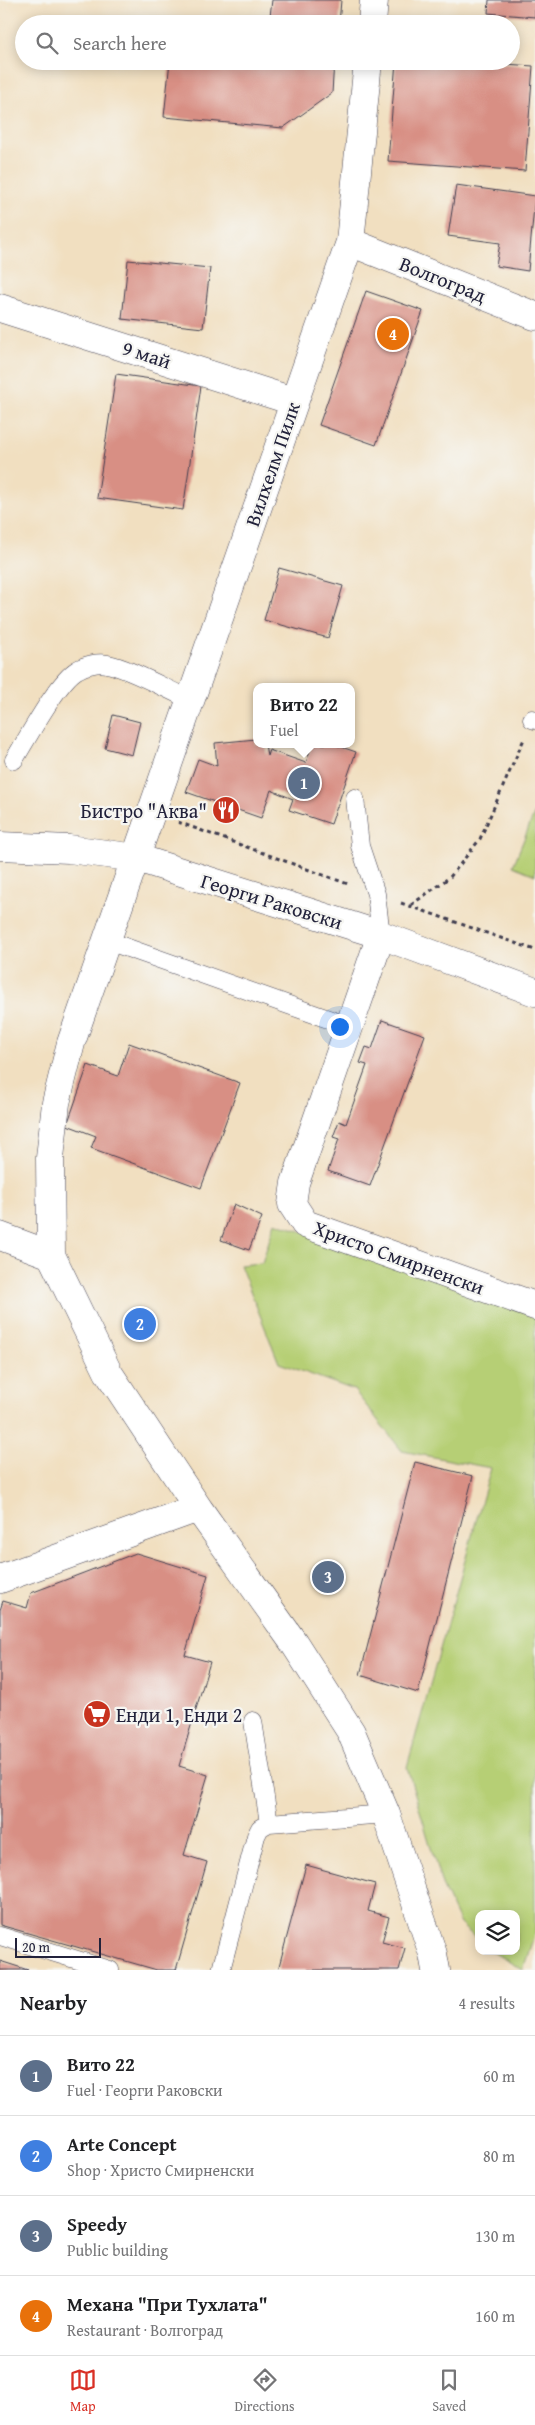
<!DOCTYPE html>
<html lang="en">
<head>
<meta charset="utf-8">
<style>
	:root { --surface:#fff; --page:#f2f2f2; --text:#202124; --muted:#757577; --line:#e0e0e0; --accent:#d93025 }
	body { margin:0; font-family:"Gentium Book Plus",serif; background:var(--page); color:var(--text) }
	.controls { position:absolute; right:15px; bottom:15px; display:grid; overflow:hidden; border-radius:10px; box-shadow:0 2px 12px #0003 }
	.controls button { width:45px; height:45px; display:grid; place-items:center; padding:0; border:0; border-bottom:1px solid var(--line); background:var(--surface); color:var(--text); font:25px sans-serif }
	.scale { position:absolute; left:15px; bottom:12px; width:86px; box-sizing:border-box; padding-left:5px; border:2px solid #22223b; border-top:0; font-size:14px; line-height:18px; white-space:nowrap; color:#22223b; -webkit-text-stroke:4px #f6f6f2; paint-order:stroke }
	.you { position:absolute; left:339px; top:1026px; width:18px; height:18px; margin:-12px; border:4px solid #fff; border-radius:50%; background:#1a73e8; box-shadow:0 0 0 8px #1a73e833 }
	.badge { display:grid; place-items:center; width:32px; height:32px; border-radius:50%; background:var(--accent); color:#fff; font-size:16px; font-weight:700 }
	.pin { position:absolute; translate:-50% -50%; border:2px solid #fff; box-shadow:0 1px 5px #0006 }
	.popup { position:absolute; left:253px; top:683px; width:102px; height:65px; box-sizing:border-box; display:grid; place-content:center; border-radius:10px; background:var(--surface); filter:drop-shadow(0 1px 4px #0005); font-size:16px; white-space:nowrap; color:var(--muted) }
	.popup b { font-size:19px; color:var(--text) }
	.popup::after { content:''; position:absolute; left:50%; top:100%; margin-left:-10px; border:10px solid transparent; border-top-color:var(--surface) }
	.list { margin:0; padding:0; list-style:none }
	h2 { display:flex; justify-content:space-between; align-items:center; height:65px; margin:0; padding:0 20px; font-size:21px }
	h2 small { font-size:16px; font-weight:400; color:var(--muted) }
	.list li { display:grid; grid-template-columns:32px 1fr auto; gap:15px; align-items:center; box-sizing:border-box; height:80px; padding:0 20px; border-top:1px solid var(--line) }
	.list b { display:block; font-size:19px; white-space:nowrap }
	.list p { margin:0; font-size:16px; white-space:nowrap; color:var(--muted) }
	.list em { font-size:16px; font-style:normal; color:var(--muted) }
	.icon { flex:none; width:28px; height:28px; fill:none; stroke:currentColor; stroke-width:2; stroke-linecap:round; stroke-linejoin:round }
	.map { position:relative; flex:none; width:535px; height:1970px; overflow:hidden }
	.search { position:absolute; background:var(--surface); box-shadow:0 2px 12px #0003; left:15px; right:15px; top:15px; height:55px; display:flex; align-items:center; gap:12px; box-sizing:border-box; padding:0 18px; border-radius:28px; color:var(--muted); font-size:19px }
	.sheet { height:385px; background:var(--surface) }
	nav { display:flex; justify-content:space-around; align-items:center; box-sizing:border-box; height:70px; border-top:1px solid var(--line); background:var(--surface); font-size:14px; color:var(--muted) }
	nav a { display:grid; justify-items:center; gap:2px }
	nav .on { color:var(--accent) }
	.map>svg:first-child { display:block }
</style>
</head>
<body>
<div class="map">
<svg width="535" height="1970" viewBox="0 0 535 1970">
	<rect width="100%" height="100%" fill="#f6f6f2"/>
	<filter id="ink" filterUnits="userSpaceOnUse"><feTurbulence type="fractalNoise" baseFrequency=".02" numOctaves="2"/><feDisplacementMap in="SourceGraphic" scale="10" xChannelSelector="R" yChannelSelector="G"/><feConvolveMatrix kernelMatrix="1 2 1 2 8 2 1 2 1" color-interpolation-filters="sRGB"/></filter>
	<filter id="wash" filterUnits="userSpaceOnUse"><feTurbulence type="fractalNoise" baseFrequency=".0096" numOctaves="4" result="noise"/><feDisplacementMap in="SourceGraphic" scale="20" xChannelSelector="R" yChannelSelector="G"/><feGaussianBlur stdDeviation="1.12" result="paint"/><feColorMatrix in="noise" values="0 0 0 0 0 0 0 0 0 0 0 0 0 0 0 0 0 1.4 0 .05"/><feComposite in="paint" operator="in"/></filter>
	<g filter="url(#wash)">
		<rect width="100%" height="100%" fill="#f1dfc0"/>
		<path fill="#b6cf74" stroke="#6c7858" d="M535,812V875L513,866Z
			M275,1222L535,1315V1932L523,1970L491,1951H516V1914H479V1941L460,1924L442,1885L407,1767L491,1468L402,1451L354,1390L279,1363L240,1265L262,1263Z"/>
		<g id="blocks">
			<path fill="#d88f84" d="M272,0H341L339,24H269Z
				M489,0H535V17L488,13Z
				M170,61H243L264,64L265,61H334L332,93L283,128L164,117Z
				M396,61H465L533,66L525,171L388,161Z
				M456,185L535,196L528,271L496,266L500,243L448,236Z
				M128,260L210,268L203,328L122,319Z
				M366,291L423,311L376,445L319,425Z
				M116,374L201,386L183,510L97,498Z
				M279,568L343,586L328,638L264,620Z
				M113,715L140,722L132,755L105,748Z
				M256,739V744H265L267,756L269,750L306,763L312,744H333L356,752L331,824L289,810L293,799L271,790L261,818L186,792L198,759L217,766L215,743Z
				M382,1020L425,1035L370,1186L328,1171L339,1139L333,1137L339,1121L346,1124L367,1065L360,1063L366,1047L372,1049Z
				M129,1043L240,1083L201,1188L91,1148L96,1136L67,1125L88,1065L118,1076Z
				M234,1204L262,1217L249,1250L221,1240Z
				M415,1462L473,1476L418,1693L360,1675Z
				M136,1553L208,1575L185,1655L210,1662L179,1766L208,1775L184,1855L207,1862L176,1970H157L0,1925V1610L3,1601L27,1608L31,1593Z
				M306,1865L375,1884L368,1911L389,1917L382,1942L405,1948L399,1970H278Z
				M0,1961L28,1970H0Z"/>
		</g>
	</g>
	<g filter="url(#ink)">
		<use href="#blocks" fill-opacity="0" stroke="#413e4f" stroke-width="1"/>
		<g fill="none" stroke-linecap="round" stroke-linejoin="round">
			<g stroke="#413e4f" stroke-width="19">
				<path id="lane" d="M532,719L535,720
					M14,760C27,739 58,681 77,670C85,665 98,662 107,664C127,667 170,691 191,700
					M355,798L360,846L376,894L381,935
					M108,941L348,1026
					M253,1721L269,1823
					M0,1936L110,1970
					M221,1970L256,1836L260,1828L269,1823L386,1814"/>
			</g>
			<g stroke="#413e4f" stroke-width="29">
				<path id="street" d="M372,24L374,0
					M368,61L350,242L71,1043L56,1103L50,1158L51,1255L108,1372L198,1508L294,1643L351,1732L386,1814L433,1954L436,1970
					M350,242L535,316
					M0,308L293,401
					M381,935L295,1183L292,1204L305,1224L535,1306
					M0,1236L51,1255
					M0,1579L198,1508"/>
			</g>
			<g stroke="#413e4f" stroke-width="29">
				<path id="secondary" d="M0,846L69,849L137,858L381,935L535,992"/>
			</g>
			<path stroke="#413e4f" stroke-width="3" stroke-dasharray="4 4" stroke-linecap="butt" d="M178,822L348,884
				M401,903L535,950
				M411,905L450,877L480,839L524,739"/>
			<use href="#lane" stroke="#fff" stroke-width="18"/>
			<use href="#street" stroke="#fff" stroke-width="28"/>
			<use href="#secondary" stroke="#fff" stroke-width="28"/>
		</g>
	</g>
	<defs>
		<g id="restaurant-disc" transform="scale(1.4375)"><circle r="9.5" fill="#c8321e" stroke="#f6f6f2"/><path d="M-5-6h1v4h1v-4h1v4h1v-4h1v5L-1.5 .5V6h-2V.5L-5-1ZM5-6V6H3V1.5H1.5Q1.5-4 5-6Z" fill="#fff"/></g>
		<g id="supermarket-disc" transform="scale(1.4375)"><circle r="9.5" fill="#c8321e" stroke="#f6f6f2"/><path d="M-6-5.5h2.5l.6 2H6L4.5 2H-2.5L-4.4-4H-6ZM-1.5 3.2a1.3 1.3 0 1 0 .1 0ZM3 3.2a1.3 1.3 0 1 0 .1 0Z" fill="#fff"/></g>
	</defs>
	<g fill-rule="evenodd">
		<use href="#restaurant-disc" x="226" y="810"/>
		<use href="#supermarket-disc" x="97" y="1714"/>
	</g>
	<g text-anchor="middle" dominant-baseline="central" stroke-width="4.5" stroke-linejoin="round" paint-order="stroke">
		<g font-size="20" fill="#22223b" stroke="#f6f6f2">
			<text transform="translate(443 279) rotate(22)">Волгоград</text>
			<text transform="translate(147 354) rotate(18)">9 май</text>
			<text transform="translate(272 464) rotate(-71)">Вилхелм Пилк</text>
			<text transform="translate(272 901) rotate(17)">Георги Раковски</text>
			<text transform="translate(399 1257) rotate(20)">Христо Смирненски</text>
		</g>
		<g font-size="20" fill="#22223b" stroke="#f6f6f2" text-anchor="end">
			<text x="207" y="810">Бистро "Аква"</text>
			<text x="116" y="1714" text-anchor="start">Енди 1, Енди 2</text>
		</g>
	</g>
</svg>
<div class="controls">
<button><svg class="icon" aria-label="layers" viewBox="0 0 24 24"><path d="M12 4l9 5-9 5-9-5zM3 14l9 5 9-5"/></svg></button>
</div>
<div class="scale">20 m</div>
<div class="you"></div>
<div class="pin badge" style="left:304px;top:783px;background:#5c6f8a">1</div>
<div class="popup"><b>Вито 22</b>Fuel</div>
<div class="pin badge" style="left:140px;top:1324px;background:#3f7fe0">2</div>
<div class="pin badge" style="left:328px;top:1577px;background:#5c6f8a">3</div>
<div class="pin badge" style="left:393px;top:334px;background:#e8710a">4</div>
<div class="search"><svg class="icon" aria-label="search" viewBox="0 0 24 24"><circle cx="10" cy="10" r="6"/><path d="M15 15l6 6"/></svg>Search here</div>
</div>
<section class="sheet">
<h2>Nearby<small>4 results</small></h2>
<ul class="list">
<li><span class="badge" style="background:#5c6f8a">1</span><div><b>Вито 22</b><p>Fuel · Георги Раковски</p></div><em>60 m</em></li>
<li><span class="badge" style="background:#3f7fe0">2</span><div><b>Arte Concept</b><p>Shop · Христо Смирненски</p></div><em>80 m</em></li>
<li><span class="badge" style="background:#5c6f8a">3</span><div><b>Speedy</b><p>Public building</p></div><em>130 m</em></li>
<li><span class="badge" style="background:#e8710a">4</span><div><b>Механа &quot;При Тухлата&quot;</b><p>Restaurant · Волгоград</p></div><em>160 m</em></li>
</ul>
</section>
<nav>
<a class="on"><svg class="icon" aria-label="map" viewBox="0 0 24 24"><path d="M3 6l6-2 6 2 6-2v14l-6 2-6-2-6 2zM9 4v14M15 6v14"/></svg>Map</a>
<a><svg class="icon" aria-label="directions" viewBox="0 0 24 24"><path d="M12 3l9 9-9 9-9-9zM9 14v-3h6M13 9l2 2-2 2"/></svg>Directions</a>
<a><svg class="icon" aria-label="saved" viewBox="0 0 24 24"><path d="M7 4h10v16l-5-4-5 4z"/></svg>Saved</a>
</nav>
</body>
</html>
